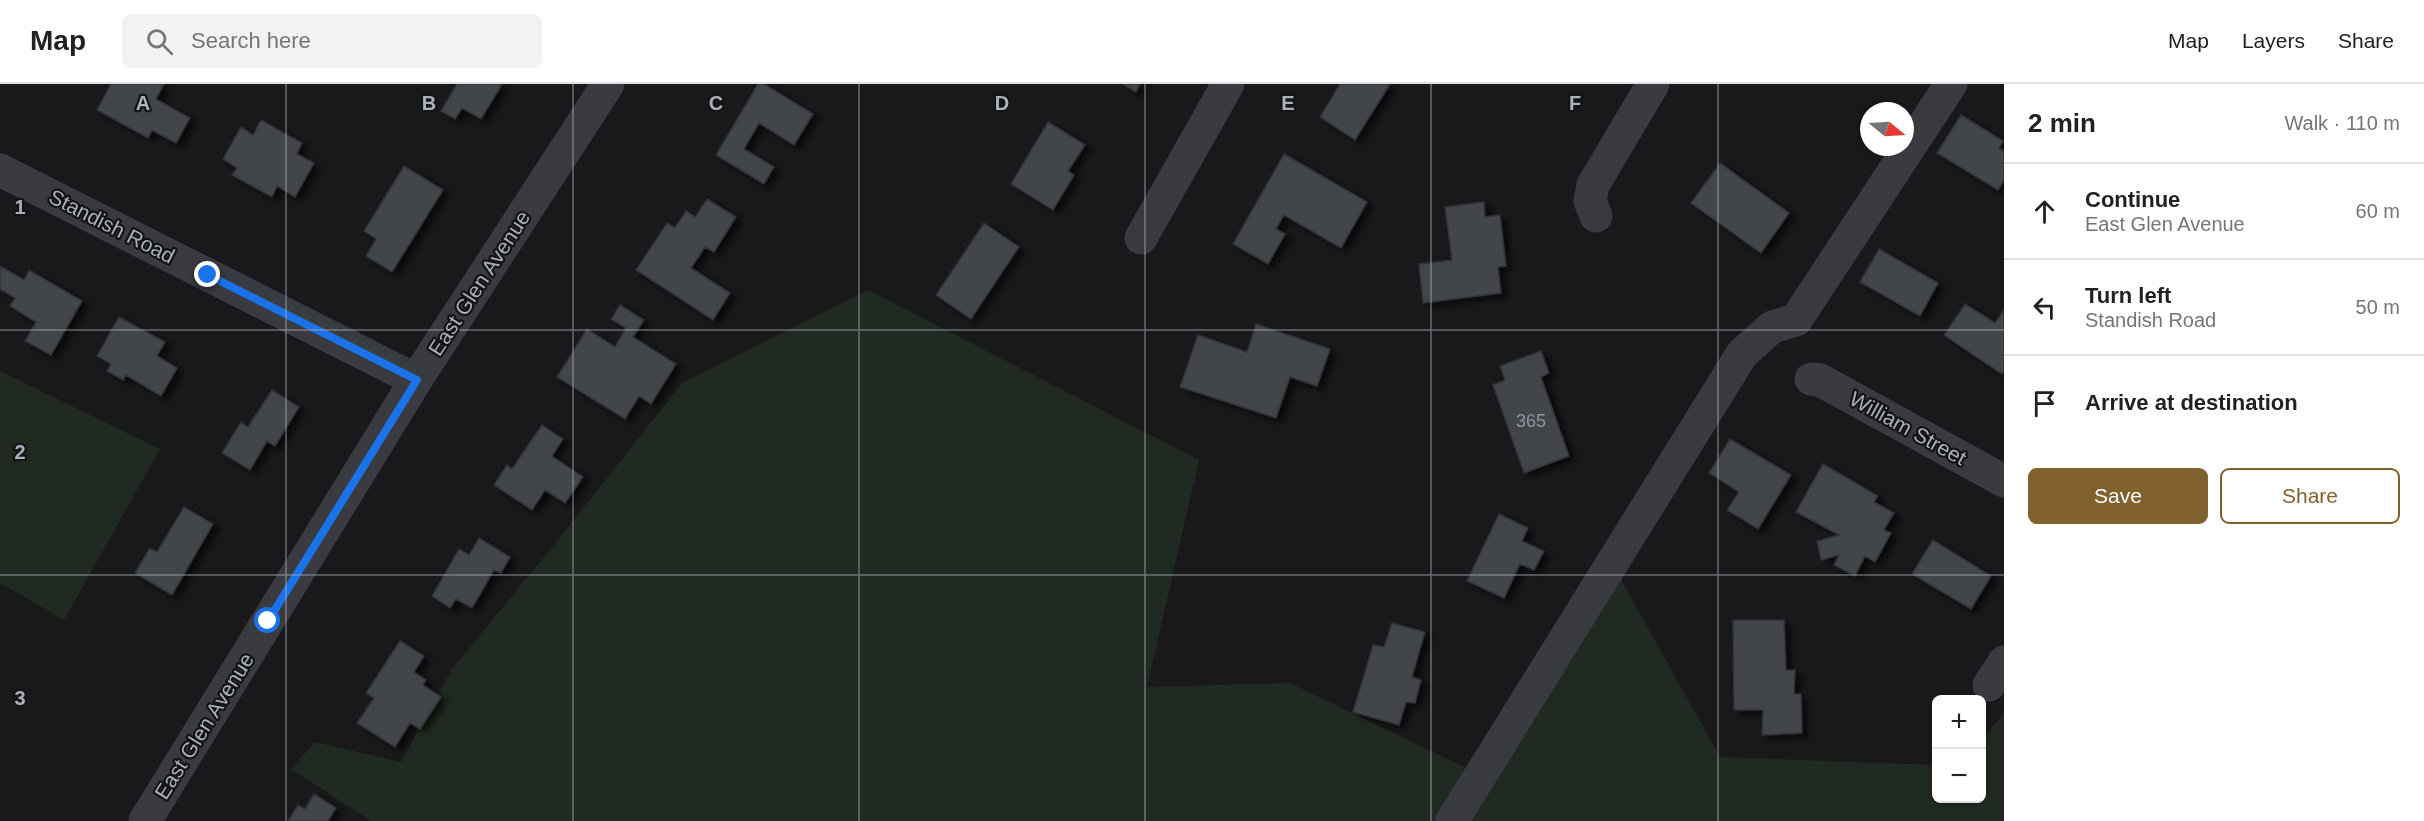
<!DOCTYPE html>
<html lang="en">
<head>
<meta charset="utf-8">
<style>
	:root { --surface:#fff; --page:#f2f2f2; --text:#202124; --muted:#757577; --line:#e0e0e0; --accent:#80602d }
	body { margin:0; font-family:Arial,sans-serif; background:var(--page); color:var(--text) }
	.controls { position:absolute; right:18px; bottom:18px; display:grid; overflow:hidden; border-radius:9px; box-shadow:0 2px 4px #0004 }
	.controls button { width:54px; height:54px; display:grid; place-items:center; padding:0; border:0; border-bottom:2px solid var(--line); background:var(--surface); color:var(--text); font:30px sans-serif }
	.compass { position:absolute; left:1860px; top:18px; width:54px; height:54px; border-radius:50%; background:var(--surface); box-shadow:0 2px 4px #0004; rotate:108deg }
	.stop { position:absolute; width:18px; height:18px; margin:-14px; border:4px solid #1a73e8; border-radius:50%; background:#fff }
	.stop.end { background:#1a73e8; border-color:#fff; box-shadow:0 2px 6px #0008 }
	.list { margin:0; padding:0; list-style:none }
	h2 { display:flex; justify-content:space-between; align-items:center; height:78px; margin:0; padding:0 24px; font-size:26px }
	h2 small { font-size:20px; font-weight:400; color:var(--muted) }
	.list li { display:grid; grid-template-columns:39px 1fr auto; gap:18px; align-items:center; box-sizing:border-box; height:96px; padding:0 24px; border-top:2px solid var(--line) }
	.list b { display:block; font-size:22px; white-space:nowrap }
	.list p { margin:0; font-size:20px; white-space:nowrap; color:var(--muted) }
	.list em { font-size:20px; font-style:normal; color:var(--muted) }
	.actions { display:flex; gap:12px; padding:18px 24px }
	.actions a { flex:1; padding:14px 0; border:2px solid var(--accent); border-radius:9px; text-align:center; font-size:21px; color:var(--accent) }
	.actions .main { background:var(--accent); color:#fff }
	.icon { flex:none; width:33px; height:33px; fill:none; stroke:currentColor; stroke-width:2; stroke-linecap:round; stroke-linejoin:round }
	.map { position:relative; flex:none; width:2004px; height:737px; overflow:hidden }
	header { display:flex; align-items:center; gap:36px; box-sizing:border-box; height:84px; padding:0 30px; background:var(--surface); border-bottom:2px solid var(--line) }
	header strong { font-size:28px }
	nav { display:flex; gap:33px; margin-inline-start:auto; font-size:21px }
	.search { width:420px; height:54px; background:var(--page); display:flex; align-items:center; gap:15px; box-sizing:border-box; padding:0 21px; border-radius:9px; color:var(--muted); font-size:22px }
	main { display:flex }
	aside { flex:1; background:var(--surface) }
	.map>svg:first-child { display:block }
</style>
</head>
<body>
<header>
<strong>Map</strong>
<div class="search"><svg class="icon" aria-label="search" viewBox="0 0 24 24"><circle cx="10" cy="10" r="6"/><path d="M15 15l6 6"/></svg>Search here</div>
<nav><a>Map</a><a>Layers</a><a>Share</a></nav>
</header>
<main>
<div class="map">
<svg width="2004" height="737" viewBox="0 0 2004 737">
	<defs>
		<filter id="shadow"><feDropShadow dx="6" dy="4" stdDeviation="3" flood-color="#0009"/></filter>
	</defs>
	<rect width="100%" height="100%" fill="#19191b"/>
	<path fill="#212a22" d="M868,206L1199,376L1147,603L1290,599L1485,693L1613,481L1720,673L1936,681V714H1982V656L2004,629V737H371L291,685L315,658L401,678L452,585L558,456L682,299Z
		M0,287L160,365L64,536L0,499Z"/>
	<path fill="#434448" stroke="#333337" stroke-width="1.5" filter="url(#shadow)" d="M111,0H164L156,15L190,34L176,59L152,46L148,54L97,26Z
		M457,0H502L481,35L462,24L455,35L441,27Z
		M758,0H764L813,30L794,61L759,39L744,65L774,83L764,100L716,71Z
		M1123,0H1140L1136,8Z
		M1340,0H1390L1355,56L1320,33Z
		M1961,31L2003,57L1999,64L2004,67V96L1998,106L1937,69Z
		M261,36L302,59L297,70L314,79L295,113L277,102L272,113L232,91L237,84L223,75L241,43L253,51Z
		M1048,38L1085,61L1068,87L1074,91L1053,126L1011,100Z
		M1284,70L1367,118L1341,164L1284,131L1276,145L1285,150L1268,180L1233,160Z
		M1720,79L1789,129L1761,169L1691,119Z
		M404,82L443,106L392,188L366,172L376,155L364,147Z
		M707,115L736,133L714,168L705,163L691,184L730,209L713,236L636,186L667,139L675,144L686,127L695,133Z
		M1484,118L1485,133L1500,131L1506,182L1498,183L1501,209L1423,219L1419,180L1452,176L1445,123Z
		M984,139L1019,163L971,235L936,211Z
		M1879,165L1938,199L1920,232L1860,198Z
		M0,182L24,196L29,186L82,217L51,271L25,257L36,238L10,222L15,214L0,205Z
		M1965,220L1995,239L2004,226V287L2002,290L1944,251Z
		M620,221L644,236L633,253L676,280L651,320L639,312L625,335L557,293L587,245L615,263L626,244L611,235Z
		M119,233L165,258L157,272L177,284L161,312L126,291L123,296L107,287L111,280L97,272Z
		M1256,240L1330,265L1317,302L1290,293L1276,334L1180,303L1198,251L1247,268Z
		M1541,267L1549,289L1541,293L1569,372L1524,389L1493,301L1505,296L1500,282Z
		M272,306L299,323L275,362L267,357L250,386L222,369L241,338L248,343Z
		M542,341L563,355L552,372L583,393L565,419L545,406L532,426L494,401L507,381L512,385Z
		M1730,355L1791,391L1758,445L1727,426L1739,408L1709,389Z
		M1823,380L1878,412L1874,418L1894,429L1884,446L1891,449L1875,478L1865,472L1855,492L1834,481L1839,471L1821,476L1817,457L1839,451L1796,428Z
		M184,423L213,440L172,511L135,489L150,464L157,468Z
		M1499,430L1528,444L1522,457L1544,467L1534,486L1520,480L1504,514L1467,497Z
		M479,454L510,473L501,489L494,486L472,524L456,515L450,524L432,512L459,465L469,471Z
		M1933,456L1991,492L1971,525L1912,490Z
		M1733,536H1784L1786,586H1795L1794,610H1801L1802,649L1762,651L1763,626H1734Z
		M1392,539L1425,548L1412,593L1421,596L1415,619L1406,618L1399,641L1353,628L1373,561L1384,563Z
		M400,557L424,572L414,588L426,596L423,601L441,613L420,645L410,639L395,663L357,639L374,614L366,609Z
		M314,710L336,724L328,737H288L298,721L305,725Z"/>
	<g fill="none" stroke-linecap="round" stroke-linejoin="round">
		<path stroke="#3a3b41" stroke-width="33" d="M0,86L416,296
			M1596,132L1590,117L1593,101L1653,0
			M1141,154L1228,0
			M1811,295L1820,296L2004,397
			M1989,601L2004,578
			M145,737L416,296L608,0
			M1452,737L1742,270L1772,243L1796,236L1951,0"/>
	</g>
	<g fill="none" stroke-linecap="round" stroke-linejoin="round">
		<path stroke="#1a73e8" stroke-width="8" d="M208,191L417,296L268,537"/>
	</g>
	<path fill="none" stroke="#abb1bb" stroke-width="1.5" stroke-opacity="0.55" d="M286,0V737M573,0V737M859,0V737M1145,0V737M1431,0V737M1718,0V737M0,246H2004M0,491H2004"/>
	<g text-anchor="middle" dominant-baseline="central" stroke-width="4.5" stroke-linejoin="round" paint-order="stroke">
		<g font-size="18" fill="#91969e">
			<text x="1531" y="337">365</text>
		</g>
		<g font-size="21" fill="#abb1bb" stroke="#141417">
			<text transform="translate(112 142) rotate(27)">Standish Road</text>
			<text transform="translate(479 199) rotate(-57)">East Glen Avenue</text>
			<text transform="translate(1908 344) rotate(29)">William Street</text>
			<text transform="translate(204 642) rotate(-58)">East Glen Avenue</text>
		</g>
	</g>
	<g font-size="20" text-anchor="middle" font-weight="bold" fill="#abb1bb" stroke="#141417" stroke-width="4.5" stroke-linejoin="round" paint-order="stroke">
		<text x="143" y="26">A</text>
		<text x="429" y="26">B</text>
		<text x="716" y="26">C</text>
		<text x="1002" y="26">D</text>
		<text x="1288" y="26">E</text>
		<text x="1575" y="26">F</text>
		<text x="20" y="130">1</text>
		<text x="20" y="375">2</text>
		<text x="20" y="621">3</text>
	</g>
</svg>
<div class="controls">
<button>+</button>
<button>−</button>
</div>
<svg class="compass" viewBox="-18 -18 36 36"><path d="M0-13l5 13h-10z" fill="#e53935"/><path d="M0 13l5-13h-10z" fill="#757577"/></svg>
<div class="stop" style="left:268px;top:537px"></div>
<div class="stop end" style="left:208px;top:191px"></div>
</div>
<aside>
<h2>2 min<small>Walk · 110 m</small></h2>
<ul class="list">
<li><svg class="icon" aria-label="ahead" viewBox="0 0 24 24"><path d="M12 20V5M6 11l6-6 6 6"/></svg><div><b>Continue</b><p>East Glen Avenue</p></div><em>60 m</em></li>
<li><svg class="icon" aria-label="left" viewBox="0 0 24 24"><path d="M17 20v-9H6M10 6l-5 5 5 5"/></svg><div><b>Turn left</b><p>Standish Road</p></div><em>50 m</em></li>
<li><svg class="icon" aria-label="arrive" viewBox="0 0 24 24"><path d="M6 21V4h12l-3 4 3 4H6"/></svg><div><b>Arrive at destination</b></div></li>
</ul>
<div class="actions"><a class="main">Save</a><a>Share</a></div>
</aside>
</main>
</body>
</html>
